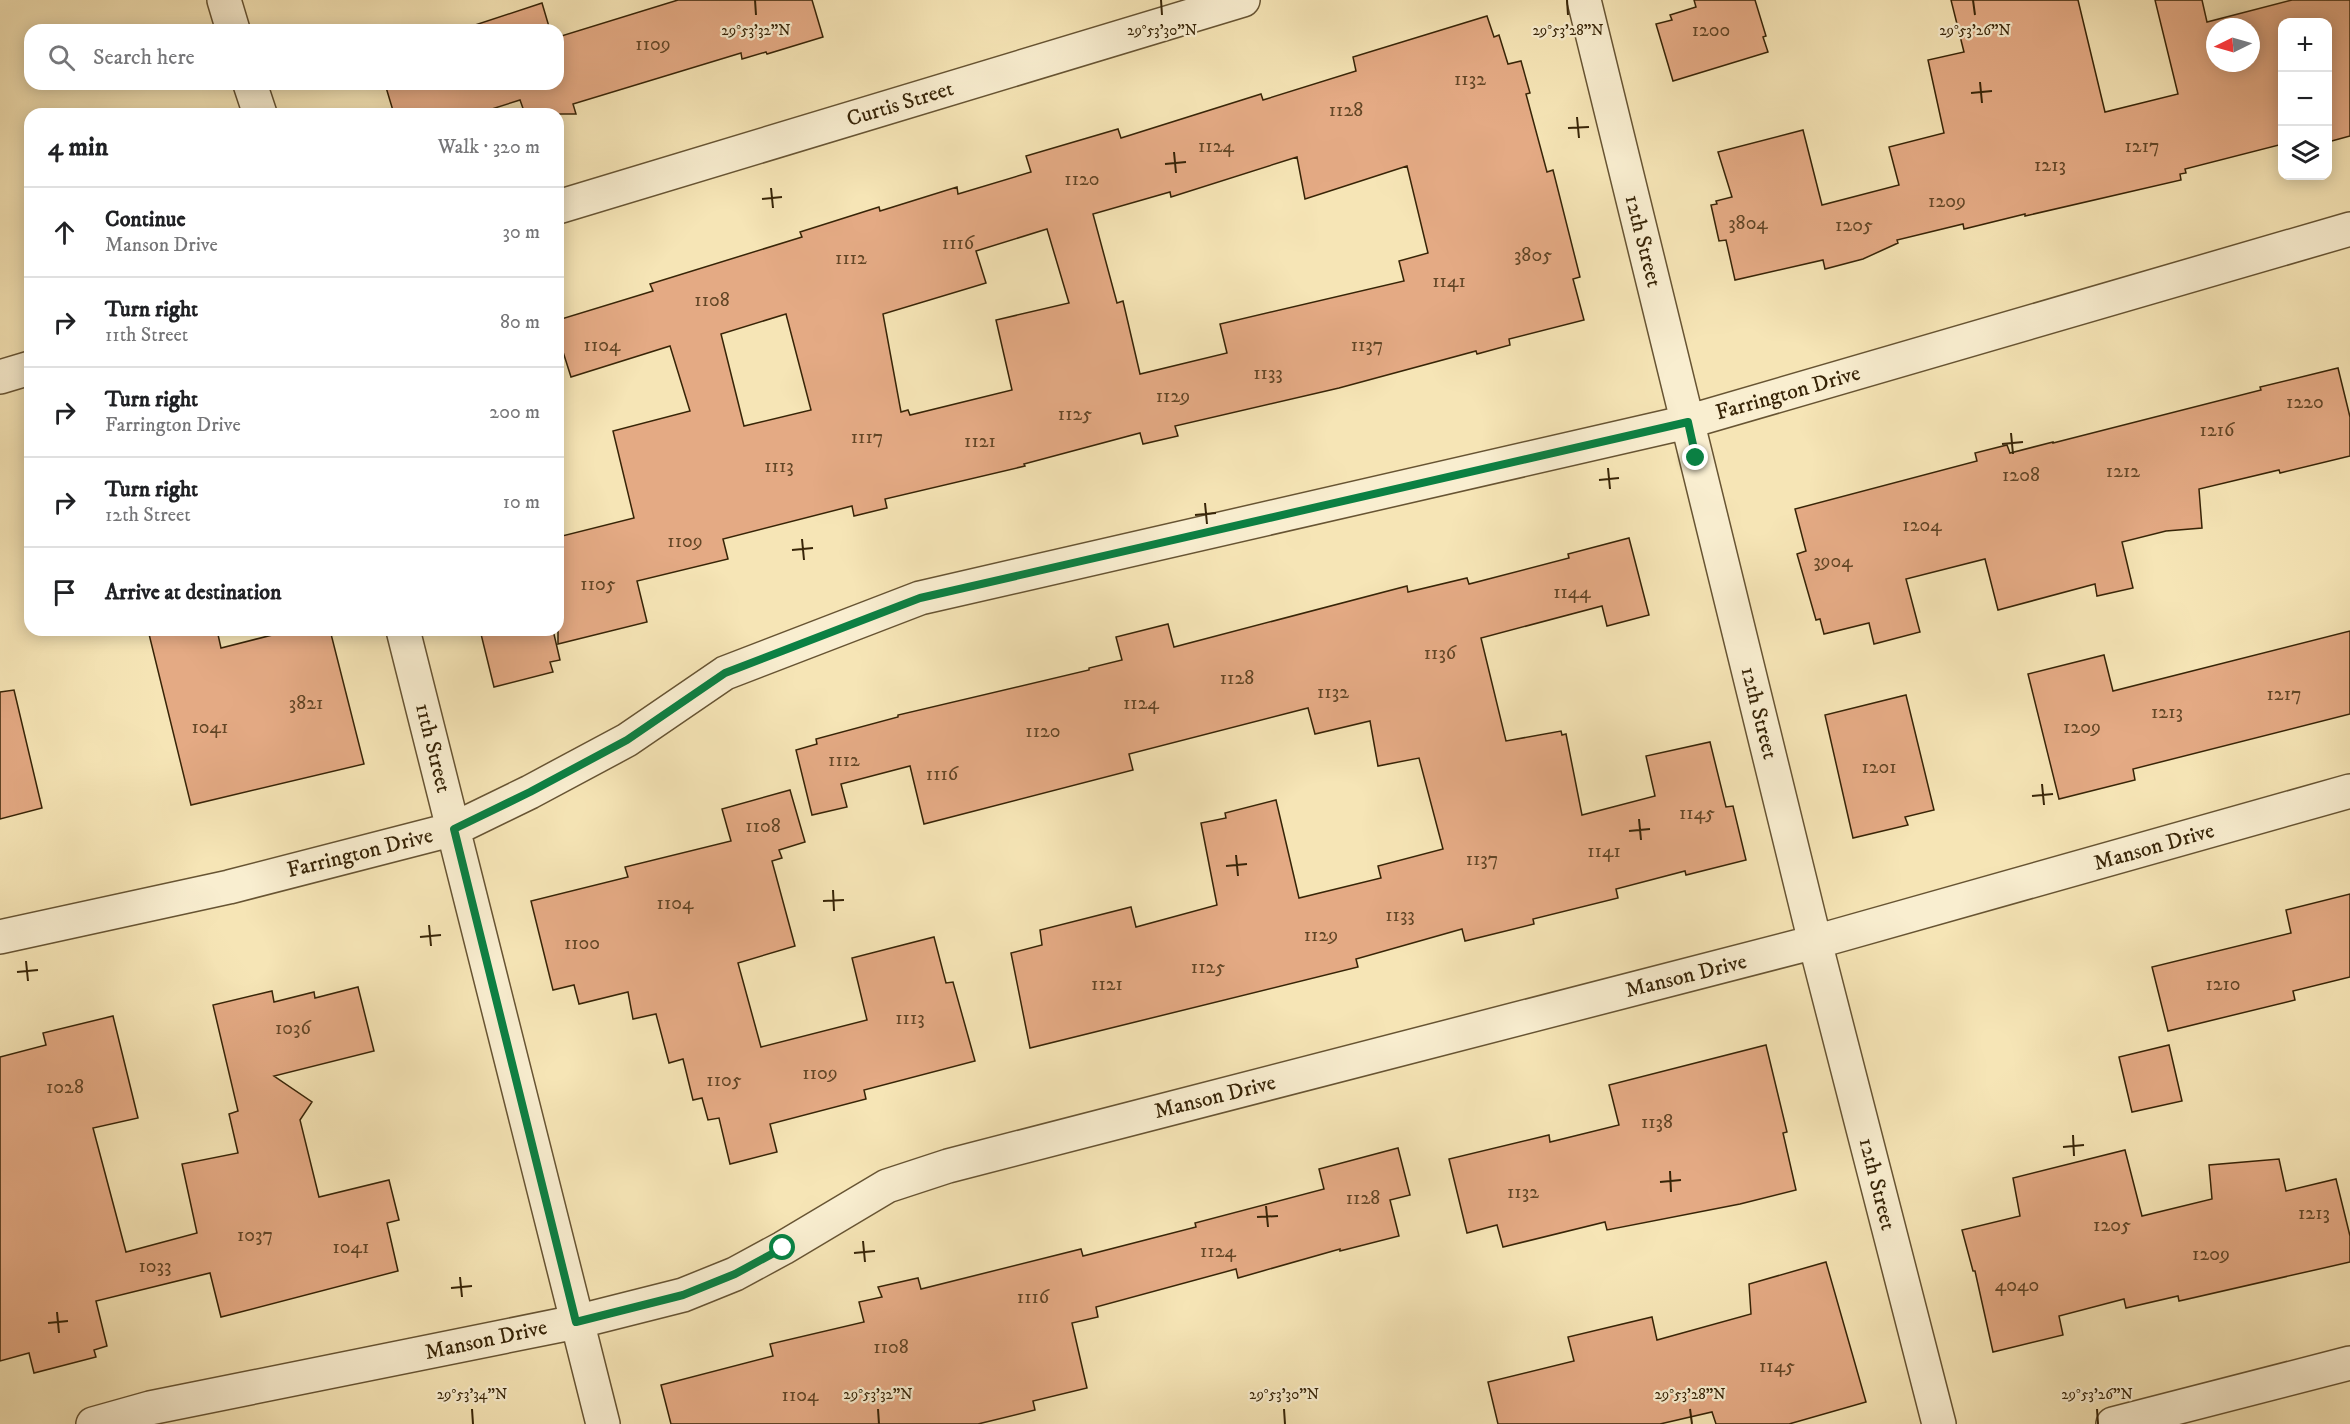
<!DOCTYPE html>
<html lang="en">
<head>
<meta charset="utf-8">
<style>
	:root { --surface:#fff; --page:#f2f2f2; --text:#202124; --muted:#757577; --line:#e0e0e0 }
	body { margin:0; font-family:"IM FELL DW Pica",serif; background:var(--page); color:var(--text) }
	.controls { position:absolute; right:18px; top:18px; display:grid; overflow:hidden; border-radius:12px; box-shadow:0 3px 15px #0003 }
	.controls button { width:54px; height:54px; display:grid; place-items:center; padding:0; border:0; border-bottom:2px solid var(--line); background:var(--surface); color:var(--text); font:30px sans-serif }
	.compass { position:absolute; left:2206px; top:18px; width:54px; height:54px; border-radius:50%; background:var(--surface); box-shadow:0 3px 15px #0003; rotate:265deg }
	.stop { position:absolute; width:18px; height:18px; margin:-14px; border:4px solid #0b8043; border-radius:50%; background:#fff }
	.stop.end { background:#0b8043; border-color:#fff; box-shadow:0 2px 6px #0008 }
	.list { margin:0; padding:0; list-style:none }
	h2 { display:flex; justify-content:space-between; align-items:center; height:78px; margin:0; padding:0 24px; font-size:26px }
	h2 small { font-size:20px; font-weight:400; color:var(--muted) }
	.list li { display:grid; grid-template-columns:39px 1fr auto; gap:18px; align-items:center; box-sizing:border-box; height:90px; padding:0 24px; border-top:2px solid var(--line) }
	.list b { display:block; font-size:22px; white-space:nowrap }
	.list p { margin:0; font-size:20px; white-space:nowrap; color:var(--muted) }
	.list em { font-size:20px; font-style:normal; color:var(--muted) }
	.icon { flex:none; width:33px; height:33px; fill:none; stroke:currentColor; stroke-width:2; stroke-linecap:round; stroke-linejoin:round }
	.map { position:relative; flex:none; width:2350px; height:1424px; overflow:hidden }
	.search { position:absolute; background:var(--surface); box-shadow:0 3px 15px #0003; left:24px; top:24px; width:540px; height:66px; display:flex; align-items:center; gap:15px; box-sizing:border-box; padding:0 21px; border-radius:18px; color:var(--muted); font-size:22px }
	.panel { position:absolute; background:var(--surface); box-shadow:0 3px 15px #0003; left:24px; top:108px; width:540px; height:528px; border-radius:18px }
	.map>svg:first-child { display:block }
</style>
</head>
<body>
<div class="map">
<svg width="2350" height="1424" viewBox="0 0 2350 1424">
	<rect width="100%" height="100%" fill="#f6e5b6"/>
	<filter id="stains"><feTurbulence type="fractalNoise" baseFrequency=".00333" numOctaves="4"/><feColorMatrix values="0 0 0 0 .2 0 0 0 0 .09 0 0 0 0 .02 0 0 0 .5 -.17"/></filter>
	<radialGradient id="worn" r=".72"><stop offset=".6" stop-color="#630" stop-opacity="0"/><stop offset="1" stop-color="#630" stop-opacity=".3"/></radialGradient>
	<path fill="#e4aa84" stroke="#372407" stroke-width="1.5" fill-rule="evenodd" d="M678,0H812L823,37L767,54L766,52L742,59L741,53L573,104L576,114H525L520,100L476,114H394L385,84H558V37Z
		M1694,0H1755L1766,36L1763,37L1768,52L1673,81L1656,24L1672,20L1670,15L1696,7Z
		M1951,0H2078L2105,112L2178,94L2155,0H2202L2207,22L2292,0H2350V136L2328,142V22H2283V144L2185,169L2186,173L2180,174L2181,180L2025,216V214L1964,229L1963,224L1897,240L1898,243L1863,259L1825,269L1823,260L1735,280L1726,240L1719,241L1711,205L1717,204L1716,201L1732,197L1718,152L1803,130L1822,205L1899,185L1889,147L1944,133L1928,60L1964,52ZM2215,27H2251V63H2215Z
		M542,3L550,30H445L462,25L463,29Z
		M1487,16L1494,37L1499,35L1508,64L1521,61L1530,93L1526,94L1547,172L1553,170L1580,277L1573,279L1584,320L1509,339L1510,345L1477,354L1476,351L1339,388L1175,426L1178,436L1143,444L1140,433L1024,464L1025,466L885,499L887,508L854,516L852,506L723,539L728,559L637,581L647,622L558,644V537L634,518L613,431L690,411L670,346L571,377L558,336V320L653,291L650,284L802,237L800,232L879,207L880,211L957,187L958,194L1031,172L1026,156L1118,129L1121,138L1261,94L1263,100L1356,71L1353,57ZM1297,157L1305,199L1407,166L1428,253L1399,261L1404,281L1220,324L1227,353L1140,374L1123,301L1117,303L1093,214L1170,192L1171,197ZM1047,229L1069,303L996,320L1012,390L910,415L908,410L901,412L883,314L986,283L976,251ZM786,314L811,410L744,426L721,334Z
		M2338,368L2350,417V456L2280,473L2279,470L2199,489L2202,528L2166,531L2122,542L2133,588L2097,596L2095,584L1998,610L1985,559L1906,579L1920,632L1874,644L1869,623L1824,634L1820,619L1816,620L1797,554L1806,551L1795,509L1977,461L1975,453L2007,445L2010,453L2053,442V443L2261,390L2260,387Z
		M1629,538L1649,615L1607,626L1602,606L1481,638L1506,741L1561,731L1562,735L1566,734L1582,815L1655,796L1646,756L1710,742L1726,807L1733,806L1746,860L1686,875L1685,871L1616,889L1618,898L1533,919L1534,924L1465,941L1462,929L1356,959L1358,967L1030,1048L1011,953L1042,945L1040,930L1131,907L1136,927L1217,905L1201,823L1226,818L1225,813L1276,800L1299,898L1381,878L1378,866L1443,849L1419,758L1378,766L1370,721L1315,734L1308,708L1129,754L1133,770L924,824L910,766L841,784L847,807L812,815L796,750L817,744L816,739L898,717V715L1089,670V668L1122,660L1116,637L1168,624L1174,647L1407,586L1408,592L1467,578L1469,584L1569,558L1568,554Z
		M148,630H217L221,648L292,630H330L364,764L191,805Z
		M480,630H553L560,660L550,662L553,672L494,687Z
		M2350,631V714L2133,769L2135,780L2059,799L2028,674L2104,655L2113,691Z
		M14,690L42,808L0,819V692Z
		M1906,695L1934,810L1905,817L1908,825L1853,838L1825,715Z
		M790,790L805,842L779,850L782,858L772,861L795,946L738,963L761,1047L867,1020L852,958L934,937L946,983L953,982L975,1061L864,1090L866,1099L770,1124L777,1152L730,1164L719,1118L708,1120L702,1098L693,1100L683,1059L669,1063L656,1014L633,1019L628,992L579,1004L574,985L553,990L531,901L628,877L625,867L731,841L722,809Z
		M2350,894V977L2293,991L2295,1000L2168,1031L2152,967L2291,933L2286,910Z
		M358,987L374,1051L274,1076L312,1102L300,1120L319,1197L389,1180L399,1220L387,1223L398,1271L221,1317L210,1273L96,1301L107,1346L94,1350L96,1357L34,1373L29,1353L0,1361V1057L46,1045L43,1033L113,1016L138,1118L93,1128L126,1252L197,1233L182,1164L238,1153L229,1114L238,1111L213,1005L272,991L274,1002L314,992L315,998Z
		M1766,1045L1787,1132L1783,1133L1796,1190L1740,1204L1607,1230L1605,1222L1503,1247L1497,1225L1467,1233L1449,1159L1549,1135L1550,1142L1619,1125L1609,1085Z
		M2169,1045L2182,1101L2132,1112L2119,1057Z
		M1398,1148L1410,1195L1390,1200L1399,1236L1340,1251V1249L1238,1278L1236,1269L1096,1307L1098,1317L1072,1323L1087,1388L1033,1401L1035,1410L978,1424H671L661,1385L773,1356L770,1344L864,1322L859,1302L882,1297L878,1287L918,1278L921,1289L1081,1249L1083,1256L1196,1227L1195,1223L1324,1189L1319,1169Z
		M2125,1150L2142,1216L2212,1199L2209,1165L2279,1159L2286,1191L2336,1179L2350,1236V1262L2179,1301L2178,1296L2126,1308L2124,1299L2059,1316L2063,1335L1993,1352L1975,1271H1973L1962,1230L2020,1216L2013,1178Z
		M1826,1262L1866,1402L1789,1424H1716L1712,1412L1660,1424H1498L1488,1382L1574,1361L1568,1337L1652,1317L1657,1340L1751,1314L1749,1284Z"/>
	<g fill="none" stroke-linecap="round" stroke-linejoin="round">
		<g stroke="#675433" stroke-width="36">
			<path id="minor" d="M224,0L233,30
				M1584,0L1815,942L1939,1424
				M250,84L260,114
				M558,207L1243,0
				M0,377L30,368
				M403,630L603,1424
				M0,937L229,887L454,829L530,792L627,740L725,673L920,598L1687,422L2350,229
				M93,1424L150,1408L576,1322L683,1295L735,1274L783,1248L887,1186L948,1166L1815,942L2350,791
				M2113,1424L2350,1363"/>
		</g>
		<use href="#minor" stroke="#f9eed0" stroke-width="33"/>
	</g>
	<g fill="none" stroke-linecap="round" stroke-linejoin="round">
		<path stroke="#0b8043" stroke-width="8" d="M783,1248L735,1274L683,1295L576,1322L454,829L530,792L627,740L725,673L920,598L1688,422L1696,458"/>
	</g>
	<path fill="none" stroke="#372407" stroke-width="2" d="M755,0L756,15M1161,0L1162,15M1567,0L1568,15M1973,0L1975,15M1980,82L1982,103M1971,93L1992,91M1577,117L1579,138M1568,128L1589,127M1174,152L1176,173M1165,164L1186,162M771,188L773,208M762,199L782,197M2011,433L2013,454M2002,444L2023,442M1608,468L1610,489M1599,480L1619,478M1205,503L1207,524M1195,515L1216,513M802,539L804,560M792,550L813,548M2042,784L2044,805M2032,796L2053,794M1639,819L1641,840M1629,831L1650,829M1236,855L1238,876M1226,866L1247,864M833,890L834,911M823,901L844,900M429,925L431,946M420,937L441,935M26,961L28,981M17,972L38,970M2073,1135L2074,1156M2063,1147L2084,1145M1670,1171L1671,1192M1660,1182L1681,1180M1266,1206L1268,1227M1257,1217L1278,1216M863,1241L865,1262M854,1253L875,1251M460,1277L462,1297M451,1288L472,1286M57,1312L59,1333M48,1323L68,1321M472,1409L473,1424M878,1409L879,1424M1284,1409L1285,1424M1690,1409L1692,1424M2097,1409L2098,1424"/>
	<g text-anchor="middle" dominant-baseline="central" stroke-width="4.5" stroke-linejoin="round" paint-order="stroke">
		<g font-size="20" fill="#624626">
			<text x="1711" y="30">1200</text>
			<text x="653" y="44">1109</text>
			<text x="1470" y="79">1132</text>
			<text x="1346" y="110">1128</text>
			<text x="1216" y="146">1124</text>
			<text x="2142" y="146">1217</text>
			<text x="2050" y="165">1213</text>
			<text x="1082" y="179">1120</text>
			<text x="1947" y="201">1209</text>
			<text x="1748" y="223">3804</text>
			<text x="1854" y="225">1205</text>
			<text x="958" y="243">1116</text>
			<text x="1533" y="255">3805</text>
			<text x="851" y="258">1112</text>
			<text x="1449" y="281">1141</text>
			<text x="712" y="300">1108</text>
			<text x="602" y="345">1104</text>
			<text x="1367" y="345">1137</text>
			<text x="1268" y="373">1133</text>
			<text x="1173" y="396">1129</text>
			<text x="2305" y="402">1220</text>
			<text x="1075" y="414">1125</text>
			<text x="2217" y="430">1216</text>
			<text x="867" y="437">1117</text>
			<text x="980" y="441">1121</text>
			<text x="779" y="466">1113</text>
			<text x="2123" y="471">1212</text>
			<text x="2021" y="475">1208</text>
			<text x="1922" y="525">1204</text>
			<text x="685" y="541">1109</text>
			<text x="1833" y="561">3904</text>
			<text x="598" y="584">1105</text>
			<text x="1572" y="592">1144</text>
			<text x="1440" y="653">1136</text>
			<text x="1237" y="678">1128</text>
			<text x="1333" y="692">1132</text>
			<text x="2284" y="694">1217</text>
			<text x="306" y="703">3821</text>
			<text x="1141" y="703">1124</text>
			<text x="2167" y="712">1213</text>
			<text x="210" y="727">1041</text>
			<text x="2082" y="727">1209</text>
			<text x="1043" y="731">1120</text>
			<text x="844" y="760">1112</text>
			<text x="1879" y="767">1201</text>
			<text x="942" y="774">1116</text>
			<text x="1697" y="813">1145</text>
			<text x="763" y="826">1108</text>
			<text x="1604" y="851">1141</text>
			<text x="1482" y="859">1137</text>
			<text x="675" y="903">1104</text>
			<text x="1400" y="915">1133</text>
			<text x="1321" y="935">1129</text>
			<text x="582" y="943">1100</text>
			<text x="1208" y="967">1125</text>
			<text x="1107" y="984">1121</text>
			<text x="2223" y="984">1210</text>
			<text x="910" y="1018">1113</text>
			<text x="293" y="1028">1036</text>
			<text x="820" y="1073">1109</text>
			<text x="724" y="1080">1105</text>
			<text x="65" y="1087">1028</text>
			<text x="1657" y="1122">1138</text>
			<text x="1523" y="1192">1132</text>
			<text x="1363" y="1198">1128</text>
			<text x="2314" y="1213">1213</text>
			<text x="2112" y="1225">1205</text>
			<text x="255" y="1235">1037</text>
			<text x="351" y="1247">1041</text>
			<text x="1218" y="1251">1124</text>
			<text x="2211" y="1254">1209</text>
			<text x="155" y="1266">1033</text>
			<text x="2017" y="1285">4040</text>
			<text x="1033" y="1297">1116</text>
			<text x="891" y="1347">1108</text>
			<text x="1777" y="1366">1145</text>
			<text x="800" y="1395">1104</text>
		</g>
		<g font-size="22" fill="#372407" stroke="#f9eed0">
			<text transform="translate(900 104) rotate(-17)">Curtis Street</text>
			<text transform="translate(1643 241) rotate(76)">12th Street</text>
			<text transform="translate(1788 393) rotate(-16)">Farrington Drive</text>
			<text transform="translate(1759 713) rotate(76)">12th Street</text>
			<text transform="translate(433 748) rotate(76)">11th Street</text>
			<text transform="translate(2154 847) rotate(-16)">Manson Drive</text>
			<text transform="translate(360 853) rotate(-14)">Farrington Drive</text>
			<text transform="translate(1686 976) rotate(-14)">Manson Drive</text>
			<text transform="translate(1215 1097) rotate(-14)">Manson Drive</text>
			<text transform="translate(1877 1184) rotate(76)">12th Street</text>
			<text transform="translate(486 1340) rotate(-12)">Manson Drive</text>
		</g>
	</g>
	<g font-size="15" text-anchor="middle" fill="#372407" stroke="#f9eed0" stroke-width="4.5" stroke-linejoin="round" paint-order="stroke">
		<text x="756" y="35">29°53'32"N</text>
		<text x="1162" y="35">29°53'30"N</text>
		<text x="1568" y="35">29°53'28"N</text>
		<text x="1975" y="35">29°53'26"N</text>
		<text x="472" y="1399">29°53'34"N</text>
		<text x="878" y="1399">29°53'32"N</text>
		<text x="1284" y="1399">29°53'30"N</text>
		<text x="1690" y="1399">29°53'28"N</text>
		<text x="2097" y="1399">29°53'26"N</text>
	</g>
	<rect width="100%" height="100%" filter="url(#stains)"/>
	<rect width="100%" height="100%" fill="url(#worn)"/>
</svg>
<div class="controls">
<button>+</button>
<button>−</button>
<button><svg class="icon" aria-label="layers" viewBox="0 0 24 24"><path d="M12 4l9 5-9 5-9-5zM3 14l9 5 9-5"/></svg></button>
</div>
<svg class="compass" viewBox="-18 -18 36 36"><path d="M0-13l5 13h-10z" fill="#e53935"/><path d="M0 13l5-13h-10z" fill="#757577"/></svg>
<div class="stop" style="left:783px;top:1248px"></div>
<div class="stop end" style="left:1696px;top:458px"></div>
<div class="search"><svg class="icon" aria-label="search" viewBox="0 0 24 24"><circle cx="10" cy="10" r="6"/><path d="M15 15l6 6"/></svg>Search here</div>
<section class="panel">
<h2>4 min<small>Walk · 320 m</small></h2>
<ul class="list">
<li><svg class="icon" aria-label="ahead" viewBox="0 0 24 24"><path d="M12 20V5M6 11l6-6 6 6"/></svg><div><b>Continue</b><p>Manson Drive</p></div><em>30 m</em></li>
<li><svg class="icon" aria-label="right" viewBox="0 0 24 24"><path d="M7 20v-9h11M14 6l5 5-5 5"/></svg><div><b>Turn right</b><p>11th Street</p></div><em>80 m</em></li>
<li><svg class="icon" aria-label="right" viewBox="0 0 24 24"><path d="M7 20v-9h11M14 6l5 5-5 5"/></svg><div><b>Turn right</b><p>Farrington Drive</p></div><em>200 m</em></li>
<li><svg class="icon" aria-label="right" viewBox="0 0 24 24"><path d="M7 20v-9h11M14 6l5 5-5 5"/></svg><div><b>Turn right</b><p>12th Street</p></div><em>10 m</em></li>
<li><svg class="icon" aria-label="arrive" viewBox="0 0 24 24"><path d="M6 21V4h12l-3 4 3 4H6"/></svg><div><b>Arrive at destination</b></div></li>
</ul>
</section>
</div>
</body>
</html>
